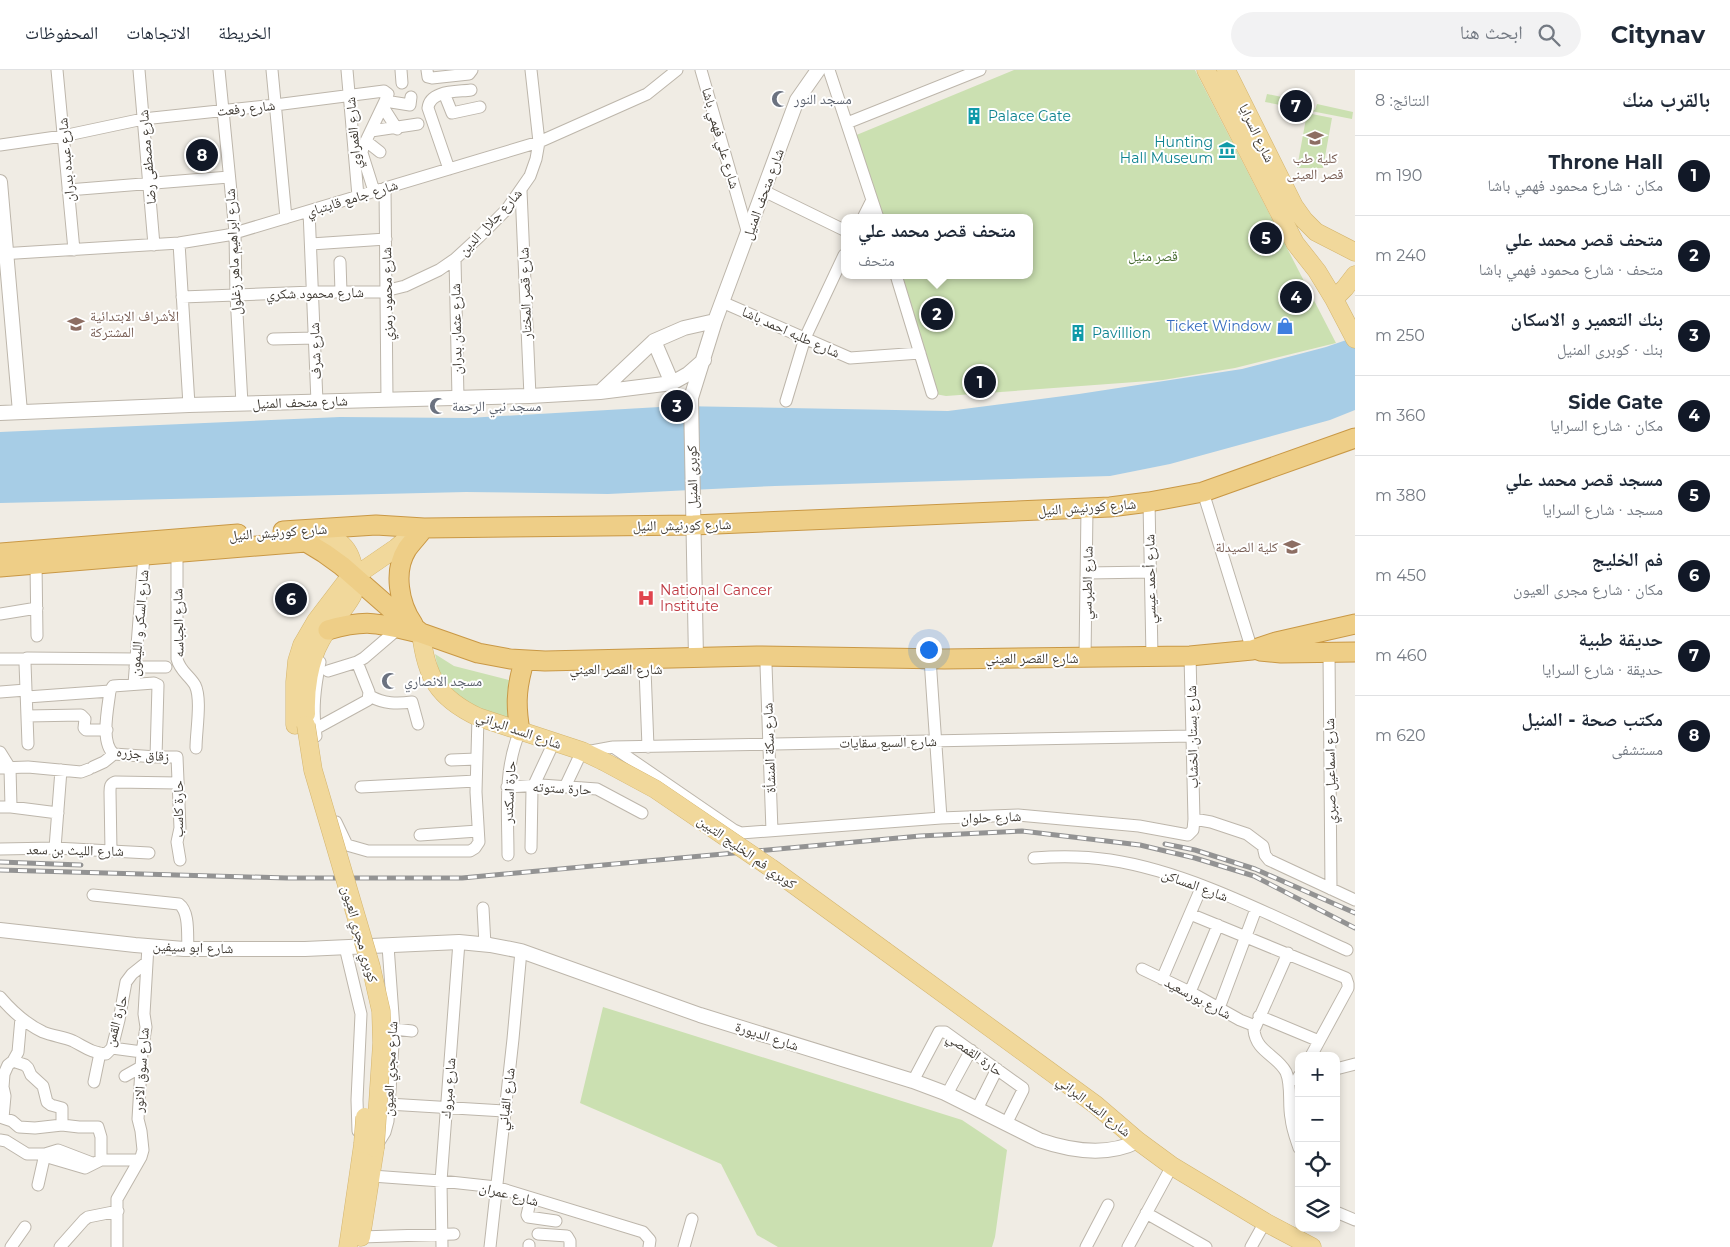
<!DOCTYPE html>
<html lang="ar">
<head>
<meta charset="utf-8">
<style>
	:root { --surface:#fff; --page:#f2f2f3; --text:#1f2937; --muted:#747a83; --line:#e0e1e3; --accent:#111827 }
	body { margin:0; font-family:Montserrat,"Noto Naskh Arabic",sans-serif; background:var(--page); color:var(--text); direction:rtl }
	.controls { position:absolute; right:15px; bottom:15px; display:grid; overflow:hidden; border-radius:10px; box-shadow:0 2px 8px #0003 }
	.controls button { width:45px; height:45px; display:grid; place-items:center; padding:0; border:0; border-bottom:1px solid var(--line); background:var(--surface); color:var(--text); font:25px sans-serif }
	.you { position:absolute; left:928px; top:579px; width:18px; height:18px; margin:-12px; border:4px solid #fff; border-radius:50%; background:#1a73e8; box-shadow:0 0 0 8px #1a73e833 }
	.badge { display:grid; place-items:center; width:32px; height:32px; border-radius:50%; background:var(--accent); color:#fff; font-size:16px; font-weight:700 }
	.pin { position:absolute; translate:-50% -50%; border:2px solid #fff; box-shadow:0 1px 5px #0006 }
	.popup { position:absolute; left:841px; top:144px; width:192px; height:65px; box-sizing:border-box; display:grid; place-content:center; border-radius:10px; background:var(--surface); filter:drop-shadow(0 1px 4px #0005); font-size:16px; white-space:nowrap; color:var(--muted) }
	.popup b { font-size:19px; color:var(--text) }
	.popup::after { content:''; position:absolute; left:50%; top:100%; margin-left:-10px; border:10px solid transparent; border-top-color:var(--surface) }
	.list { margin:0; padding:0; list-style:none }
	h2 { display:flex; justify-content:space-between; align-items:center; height:65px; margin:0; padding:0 20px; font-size:21px }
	h2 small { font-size:16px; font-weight:400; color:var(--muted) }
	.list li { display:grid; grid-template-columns:32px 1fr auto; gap:15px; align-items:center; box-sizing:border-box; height:80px; padding:0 20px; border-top:1px solid var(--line) }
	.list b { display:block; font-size:19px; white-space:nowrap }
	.list p { margin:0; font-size:16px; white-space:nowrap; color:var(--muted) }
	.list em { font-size:16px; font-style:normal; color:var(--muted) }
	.icon { flex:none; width:28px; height:28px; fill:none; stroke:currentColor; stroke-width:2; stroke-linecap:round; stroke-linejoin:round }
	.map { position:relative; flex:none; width:1355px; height:1177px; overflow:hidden; direction:ltr }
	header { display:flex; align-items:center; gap:30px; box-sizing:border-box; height:70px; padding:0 25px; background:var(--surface); border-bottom:1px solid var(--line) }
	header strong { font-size:24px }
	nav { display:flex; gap:28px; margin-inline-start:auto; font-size:18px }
	.search { width:350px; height:45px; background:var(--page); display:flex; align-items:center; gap:12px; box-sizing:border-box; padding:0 18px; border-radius:28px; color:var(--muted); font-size:19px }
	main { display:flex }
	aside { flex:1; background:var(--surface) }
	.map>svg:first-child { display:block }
</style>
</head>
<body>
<header>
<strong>Citynav</strong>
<div class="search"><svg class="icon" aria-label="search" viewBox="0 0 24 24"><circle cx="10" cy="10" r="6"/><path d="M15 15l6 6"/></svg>ابحث هنا</div>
<nav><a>الخريطة</a><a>الاتجاهات</a><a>المحفوظات</a></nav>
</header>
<main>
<aside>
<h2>بالقرب منك<small>النتائج: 8</small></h2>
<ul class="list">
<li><span class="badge">1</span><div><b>Throne Hall</b><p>مكان · شارع محمود فهمي باشا</p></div><em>190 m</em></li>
<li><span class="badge">2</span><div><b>متحف قصر محمد علي</b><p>متحف · شارع محمود فهمي باشا</p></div><em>240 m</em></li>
<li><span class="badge">3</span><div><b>بنك التعمير و الاسكان</b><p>بنك · كوبرى المنيل</p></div><em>250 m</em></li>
<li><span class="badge">4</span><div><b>Side Gate</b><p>مكان · شارع السرايا</p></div><em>360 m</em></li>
<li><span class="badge">5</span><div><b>مسجد قصر محمد علي</b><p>مسجد · شارع السرايا</p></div><em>380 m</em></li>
<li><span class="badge">6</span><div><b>فم الخليج</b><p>مكان · شارع مجرى العيون</p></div><em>450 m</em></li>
<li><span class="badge">7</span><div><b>حديقة طبية</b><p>حديقة · شارع السرايا</p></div><em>460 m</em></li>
<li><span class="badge">8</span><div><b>مكتب صحة - المنيل</b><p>مستشفى</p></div><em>620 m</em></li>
</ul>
</aside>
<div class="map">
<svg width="1355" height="1177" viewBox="0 0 1355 1177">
	<rect width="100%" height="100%" fill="#f0ece4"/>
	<path fill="#cbe0b1" d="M1014,0H1195L1336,273L1235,298L1163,310L946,326L935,324L898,205H1030V148H880L854,66Z
		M1267,24L1306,32V38L1315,40L1317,34L1353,42L1352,49L1265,32Z
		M1307,43L1332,48L1323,98H1297Z
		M435,584L454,596L509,610L508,651L462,630L439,604Z
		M603,937L962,1050L1007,1080L995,1167L992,1177H778L757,1165L721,1094L580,1033Z"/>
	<path fill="#a7cde6" d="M1355,267V340L1330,350L1170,394L1110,406L775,416L608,424L466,422L0,433V362L340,347L468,348L677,336L948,341L1079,324L1242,299L1326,277Z"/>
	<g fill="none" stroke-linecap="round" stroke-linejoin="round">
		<g stroke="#bdb6ab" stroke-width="13">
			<path id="minor" d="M57,0L74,180
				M139,0L154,175
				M219,0L235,162L236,225L242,334
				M272,0L286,148
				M347,0L358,126
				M401,0L402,13
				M427,0L428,7L432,8L469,4L472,0
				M701,0L748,164
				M829,0L878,148
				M444,23L452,43L480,37
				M385,31L410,35L411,27
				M383,37L397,59
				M847,53L980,0
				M371,61L418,54
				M366,71L380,82
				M0,75L63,66L143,49L275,35L384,21L388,24L385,31L363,77L362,83L374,121
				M449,99L428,38C430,20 457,22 471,20
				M385,118L387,330
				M68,120L229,107
				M521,121L530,326
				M764,121L844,160
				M309,141L317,332
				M863,148L872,130
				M179,173L189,335
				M311,174L386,169
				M0,184L179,173L228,165L539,72L647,24L677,0
				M455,189L458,328
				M340,192L341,222
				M896,205L932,323
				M182,227L313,222H381L405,216L439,200L455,189L479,167L507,139L530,106L536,89L539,72L531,0
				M722,232L850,288L920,283
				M273,269L315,268
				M786,331L805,268L844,185
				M1203,422L1252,580
				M1149,432L1152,586
				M177,483V589C180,601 189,605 195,615C202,629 196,661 196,678
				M36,494L37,566
				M1087,503L1150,502
				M0,544L37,538
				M1329,583L1331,819
				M1190,586L1194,749
				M1085,588L1087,439
				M0,589H26
				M930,589L941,748
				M766,595L772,761
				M135,597H166
				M645,599L648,677
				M328,601L357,592L364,588L399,558
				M134,614L144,485
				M0,622L26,620
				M370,626C384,634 397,634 412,632L418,654
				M27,627L110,621
				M27,646L81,645L85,649L84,658L86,660H107
				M315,659L368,630L369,622L357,592
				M316,666C312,640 315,617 320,592
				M28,674L25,593L27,588L136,589
				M613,677L734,760L741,763L941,748L1018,745L1139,756L1188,765L1193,760L1194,749L1211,752L1247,764L1263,776L1265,785L1269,790L1355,830
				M0,682L10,698L11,737
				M586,682L613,677L1192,666
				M156,687L158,615L154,613L113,616L110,621C108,638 100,673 114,684L156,687H177L180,758L177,772L180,790
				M451,690L477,689
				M93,697L104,692L114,684
				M0,698L28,697L81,702L89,699
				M361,717L476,711
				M507,717L541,715L597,719L642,743
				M565,717L582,681
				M0,737H11L58,743
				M336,752L347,775L368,781H470L475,778L479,772L476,722L478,647
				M420,765L478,761
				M55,778L61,700
				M531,778L532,719L554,672
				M0,779L55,778L149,783
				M111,781L110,722C110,717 110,714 115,712L178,713
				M508,785C508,743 503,700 520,661
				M1034,788C1059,786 1084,786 1110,790C1190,802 1274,847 1347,880
				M93,825L179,834C190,842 187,866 188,879
				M483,838L485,875
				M1190,844L1346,908L1348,914V918L1311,986
				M345,877L361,944L357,1030L358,1061
				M1288,883L1254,960C1256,982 1277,985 1286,1002C1292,1016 1288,1034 1291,1048C1292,1059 1296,1069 1299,1078
				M1142,899L1190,922L1240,950L1255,956
				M1162,909L1202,816
				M1190,922L1218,855
				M0,927C12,941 26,954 43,962C53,966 64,967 73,971C85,977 92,983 106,984L112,978L119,950L126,912L132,904L147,892
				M1219,938L1256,839
				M1259,946L1319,971
				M21,948L18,982L13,991L8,995L4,1004L3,1017L5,1026L3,1048L12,1051L19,1057L35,1058L62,1055L79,1057H98L101,1067V1090
				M394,959L412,961
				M112,978L142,982
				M13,991L25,995L28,998L31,1005L43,1016L47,1032L51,1035L62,1038V1055
				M1336,999L1355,994
				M125,1006L141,997
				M1297,1010L1299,1006
				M913,1011L939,962H945L1023,1018V1020L1006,1054
				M94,1012L100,983
				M947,1024L971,980
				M388,1034L504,1041
				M977,1039L997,999
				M0,1070L6,1071L27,1084H45L58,1080L92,1093
				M377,1075L385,1062L388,1051L394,959L388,876
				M51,1088L85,1098L101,1090H139
				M372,1106L441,1111L496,1117L643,1162L650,1170L649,1177
				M38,1115L45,1084
				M531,1128L527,1145L528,1147L556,1151
				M1336,1142L1355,1150
				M1146,1143L1206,1177
				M538,1164L567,1166L570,1171V1177
				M361,1167L454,1164
				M529,1175V1177
				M11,1177L25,1157
				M60,1177L84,1150L88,1147L118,1141
				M117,1177V1129L141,1087L143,1080L141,1061L138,1049L142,982L146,957L144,944L148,876
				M442,1177L441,1111L459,872
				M490,1177L513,969L521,881
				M684,1177L692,1149
				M1086,1177L1108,1135
				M1128,1177L1172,1096
				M1251,1177L1265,1152"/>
		</g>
		<g stroke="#bdb6ab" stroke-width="16">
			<path id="tertiary" d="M0,112L20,342
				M654,271L672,313
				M600,322L654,271L684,258L715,251
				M0,343L189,335L530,326L600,322L672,313L688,304L704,290
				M696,588L691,328L715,251L797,30L818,0
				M0,860L135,875L184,879H305L459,872L490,875L521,881L700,945L913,1011L945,1023L1039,1070C1071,1081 1107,1087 1138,1071"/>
		</g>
		<g stroke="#d4b56e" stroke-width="19">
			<path id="primary" d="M1206,0L1295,173L1317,201L1334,229L1355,269
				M1226,0L1294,136L1304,150L1316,162L1355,182
				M1334,229L1345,218L1355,205
				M421,563C426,607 438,628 478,647L582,681L603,691
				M306,644C305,620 309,591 321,570C330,554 343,542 352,526C356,519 355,511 354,504C352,476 338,469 314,459
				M295,655V612L297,591L302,575L316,551L345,513L396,478L416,461
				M885,881L1096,1035L1138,1071L1172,1096L1265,1152L1312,1177
				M361,1167L375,1078
				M348,1177L363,1074"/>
		</g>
		<g stroke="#c99845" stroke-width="21">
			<path id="trunk" d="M283,461L376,455L424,458L693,455L1110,437L1149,432L1203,422L1355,368
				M0,483L238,464
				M0,497L306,472L324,483L342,496L391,539L421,563L478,583L510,589L545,591L757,586L944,589L1190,586L1252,580L1276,572L1355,554
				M413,554C399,534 393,501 407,479C412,472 419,465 424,458
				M328,560C366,549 378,553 415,562
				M1260,581L1281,583L1355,582
				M520,661C516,637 516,622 522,599"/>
		</g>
		<use href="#minor" stroke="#fff" stroke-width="11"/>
		<use href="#tertiary" stroke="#fff" stroke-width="14"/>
		<use href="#primary" stroke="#f1d89b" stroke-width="18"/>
		<use href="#trunk" stroke="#eece87" stroke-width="19"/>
		<g stroke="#939393" stroke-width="5">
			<path id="rail" d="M1165,774L1195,780L1255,799L1355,843
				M0,792L81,795
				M0,800L287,808H462L920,766L1022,761L1140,775L1195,788L1254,806L1355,858"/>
		</g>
		<use href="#rail" stroke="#fff" stroke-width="3" stroke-dasharray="9" stroke-linecap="butt"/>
		<g stroke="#d4b56e" stroke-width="19" stroke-linecap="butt">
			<path id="primary-bridge" d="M306,655L313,700L371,897L381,941L382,973L375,1078
				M603,691L655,719L771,798L885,881
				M363,1074L365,1047"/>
		</g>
		<use href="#primary-bridge" stroke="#f1d89b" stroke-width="18"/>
	</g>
	<defs>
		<g id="mosque-bare" transform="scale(1.35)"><path d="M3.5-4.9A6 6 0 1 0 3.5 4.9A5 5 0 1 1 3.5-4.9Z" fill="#6b7280" stroke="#fff" stroke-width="2.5" paint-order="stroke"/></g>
		<g id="building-bare" transform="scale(1.35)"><path d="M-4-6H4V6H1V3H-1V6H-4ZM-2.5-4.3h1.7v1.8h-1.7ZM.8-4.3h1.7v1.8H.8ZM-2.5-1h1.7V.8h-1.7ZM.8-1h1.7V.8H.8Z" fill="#0f9aa8" stroke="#fff" stroke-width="2.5" paint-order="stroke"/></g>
		<g id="university-bare" transform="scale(1.35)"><path d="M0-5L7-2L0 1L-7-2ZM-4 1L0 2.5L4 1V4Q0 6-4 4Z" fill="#8d6e63" stroke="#fff" stroke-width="2.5" paint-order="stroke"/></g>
		<g id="museum-bare" transform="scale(1.35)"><path d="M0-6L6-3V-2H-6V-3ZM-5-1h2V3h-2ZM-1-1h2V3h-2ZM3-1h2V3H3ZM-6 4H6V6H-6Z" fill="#0f9aa8" stroke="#fff" stroke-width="2.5" paint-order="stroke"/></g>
		<g id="school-bare" transform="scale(1.35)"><path d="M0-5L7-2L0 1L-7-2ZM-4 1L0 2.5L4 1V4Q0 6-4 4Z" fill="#8d6e63" stroke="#fff" stroke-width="2.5" paint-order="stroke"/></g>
		<g id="shop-bare" transform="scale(1.35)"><path d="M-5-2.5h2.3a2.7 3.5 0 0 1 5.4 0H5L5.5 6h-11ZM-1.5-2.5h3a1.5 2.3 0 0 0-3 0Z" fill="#3f7fe0" stroke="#fff" stroke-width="2.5" paint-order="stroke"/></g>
		<g id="hospital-bare" transform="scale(1.35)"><path d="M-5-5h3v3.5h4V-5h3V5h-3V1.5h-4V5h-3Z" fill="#e0444e" stroke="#fff" stroke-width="2.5" paint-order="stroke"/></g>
	</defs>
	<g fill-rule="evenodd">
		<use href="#mosque-bare" x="780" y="29"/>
		<use href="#building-bare" x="974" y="46"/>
		<use href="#university-bare" x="1315" y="68"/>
		<use href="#museum-bare" x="1227" y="80"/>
		<use href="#school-bare" x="76" y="254"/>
		<use href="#shop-bare" x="1285" y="256"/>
		<use href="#building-bare" x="1078" y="263"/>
		<use href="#mosque-bare" x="438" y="336"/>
		<use href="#university-bare" x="1292" y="477"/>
		<use href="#hospital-bare" x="646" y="528"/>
		<use href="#mosque-bare" x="390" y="611"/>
	</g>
	<g text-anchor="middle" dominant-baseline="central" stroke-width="4" stroke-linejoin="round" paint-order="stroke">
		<g font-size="14" fill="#5b616d" stroke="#fff" text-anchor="start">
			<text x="794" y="29">مسجد النور</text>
			<text x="452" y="336">مسجد نبي الرحمة</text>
			<text x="404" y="611">مسجد الانصاري</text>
		</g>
		<g font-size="14" fill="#413c35" stroke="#fff">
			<text transform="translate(246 38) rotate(-6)">شارع رفعت</text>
			<text transform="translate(353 63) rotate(-95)">شارع الغمراوي</text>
			<text transform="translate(1257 63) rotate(64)">شارع السرايا</text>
			<text transform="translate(721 68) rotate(74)">شارع علي فهمي باشا</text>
			<text transform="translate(147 87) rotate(-95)">شارع مصطفى رضا</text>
			<text transform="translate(66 90) rotate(-95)">شارع عبده بدران</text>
			<text transform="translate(763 124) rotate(-70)">شارع متحف المنيل</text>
			<text transform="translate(352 128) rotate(-17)">شارع جامع قايتباي</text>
			<text transform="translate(490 152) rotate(-47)">شارع جلال الدين</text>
			<text transform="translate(233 182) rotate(-93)">شارع ابراهيم ماهر زغلول</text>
			<text transform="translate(315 223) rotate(-1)">شارع محمود شكري</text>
			<text transform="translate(525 223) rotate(-92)">شارع قصر المختار</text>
			<text transform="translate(387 224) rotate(-91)">شارع محمود رمزي</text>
			<text transform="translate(456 259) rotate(-91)">شارع عثمان بدران</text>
			<text transform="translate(791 262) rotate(24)">شارع طلبه احمد باشا</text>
			<text transform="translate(315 281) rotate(-92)">شارع شرف</text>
			<text transform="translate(300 332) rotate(-2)">شارع متحف المنيل</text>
			<text transform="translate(692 407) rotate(-91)">كوبرى المنيل</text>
			<text transform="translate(1087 437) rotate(-4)">شارع كورنيش النيل</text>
			<text transform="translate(682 455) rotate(-1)">شارع كورنيش النيل</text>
			<text transform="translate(278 462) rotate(-4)">شارع كورنيش النيل</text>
			<text transform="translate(1150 509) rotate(-91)">شارع أحمد عيسي</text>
			<text transform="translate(1087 513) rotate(-89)">شارع الطبرسي</text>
			<text transform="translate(139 553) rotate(-85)">شارع السكر و الليمون</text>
			<text transform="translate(178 553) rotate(-91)">شارع الجباسه</text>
			<text x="1032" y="588">شارع القصر العيني</text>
			<text x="616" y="599">شارع القصر العيني</text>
			<text transform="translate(519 660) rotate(19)">شارع السد البراني</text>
			<text transform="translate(1192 667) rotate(-91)">شارع بستان الخشاب</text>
			<text transform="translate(888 672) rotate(-1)">شارع السبع سقايات</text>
			<text transform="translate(769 678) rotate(-92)">شارع سكة المنشأة</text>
			<text transform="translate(143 684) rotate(6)">زقاق جزره</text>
			<text transform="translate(1330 701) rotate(-91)">شارع اسماعيل صبري</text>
			<text transform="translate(562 718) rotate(3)">حارة ستوته</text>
			<text transform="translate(509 722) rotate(-87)">حارة اسكندر</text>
			<text transform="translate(178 739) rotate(-90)">حارة كاسب</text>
			<text transform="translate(991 747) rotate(-2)">شارع حلوان</text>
			<text transform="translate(75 780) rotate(1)">شارع الليث بن سعد</text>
			<text transform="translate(747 782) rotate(35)">كوبري فم الخليج التبين</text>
			<text transform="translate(1195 815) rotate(20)">شارع المساكن</text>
			<text transform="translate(360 864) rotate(74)">كوبري مجري العيون</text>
			<text transform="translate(193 877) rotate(2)">شارع ابو سيفين</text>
			<text transform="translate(1198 928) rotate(28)">شارع بورسعيد</text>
			<text transform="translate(116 951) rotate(-75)">حارة القمن</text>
			<text transform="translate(767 966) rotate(18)">شارع الديورة</text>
			<text transform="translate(975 984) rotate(35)">حارة القمصي</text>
			<text transform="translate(390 999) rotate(-87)">شارع مجري العيون</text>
			<text transform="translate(141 1000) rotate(-86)">شارع سوق الانور</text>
			<text transform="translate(448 1018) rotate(-85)">شارع مبروك</text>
			<text transform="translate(506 1029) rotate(-83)">شارع القباني</text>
			<text transform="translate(1094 1036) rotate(38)">شارع السد البراني</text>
			<text transform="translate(509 1124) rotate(14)">شارع عمران</text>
		</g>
		<g font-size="14" fill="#0d838f" stroke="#fff" text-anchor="start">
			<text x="988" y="46">Palace Gate</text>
			<text x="1213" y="72" text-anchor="end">Hunting<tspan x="1213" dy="16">Hall Museum</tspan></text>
			<text x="1092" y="263">Pavillion</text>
		</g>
		<g font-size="14" fill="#785e54" stroke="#fff">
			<text x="1315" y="88">كلية طب<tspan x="1315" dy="16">قصر العينى</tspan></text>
			<text x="90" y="246" text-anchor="start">الأشراف الابتدائية<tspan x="90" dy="16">المشتركة</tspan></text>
			<text x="1278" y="477" text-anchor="end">كلية الصيدلة</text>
		</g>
		<g font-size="14" fill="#476b30" stroke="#fff">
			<text x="1153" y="186">قصر منيل</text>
		</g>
		<g font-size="14" fill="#366cbe" stroke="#fff" text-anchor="end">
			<text x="1271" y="256">Ticket Window</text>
		</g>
		<g font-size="14" fill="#be3a42" stroke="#fff" text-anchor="start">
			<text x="660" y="520">National Cancer<tspan x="660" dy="16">Institute</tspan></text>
		</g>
	</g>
</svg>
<div class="controls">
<button>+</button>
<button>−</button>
<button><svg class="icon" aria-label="locate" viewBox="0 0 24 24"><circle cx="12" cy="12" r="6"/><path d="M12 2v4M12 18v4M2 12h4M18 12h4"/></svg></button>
<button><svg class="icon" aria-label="layers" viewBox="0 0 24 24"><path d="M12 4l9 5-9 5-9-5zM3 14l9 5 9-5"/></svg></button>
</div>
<div class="you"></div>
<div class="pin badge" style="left:980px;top:312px">1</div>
<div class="pin badge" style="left:937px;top:244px">2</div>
<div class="popup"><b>متحف قصر محمد علي</b>متحف</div>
<div class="pin badge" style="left:677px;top:336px">3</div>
<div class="pin badge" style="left:1296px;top:227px">4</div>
<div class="pin badge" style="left:1266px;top:168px">5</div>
<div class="pin badge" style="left:291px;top:529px">6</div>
<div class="pin badge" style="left:1296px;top:36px">7</div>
<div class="pin badge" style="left:202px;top:85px">8</div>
</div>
</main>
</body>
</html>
